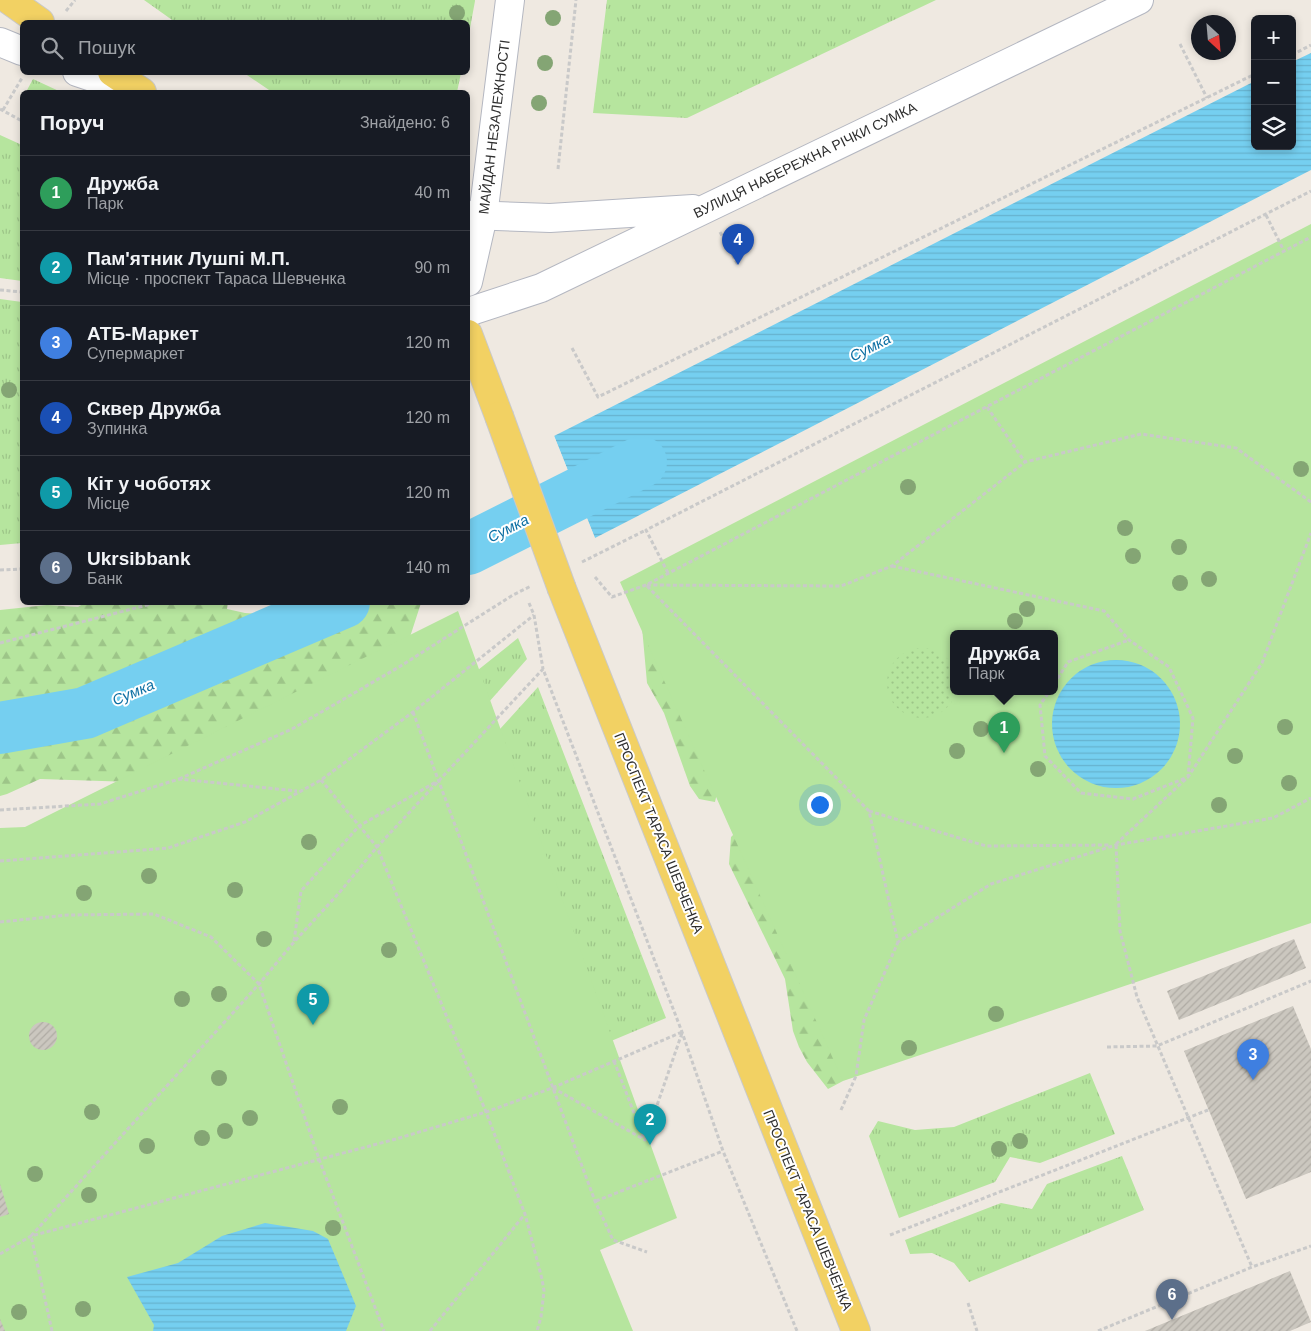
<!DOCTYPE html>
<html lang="uk">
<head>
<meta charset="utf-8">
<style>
	:root { --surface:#171b24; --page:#242831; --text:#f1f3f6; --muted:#9ea1a6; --line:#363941; --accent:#4264fb }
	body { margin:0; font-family:Arial,sans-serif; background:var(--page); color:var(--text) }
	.controls { position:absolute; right:15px; top:15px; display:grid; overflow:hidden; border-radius:8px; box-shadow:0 2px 8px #0003 }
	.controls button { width:45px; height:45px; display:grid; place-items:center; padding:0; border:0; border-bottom:1px solid var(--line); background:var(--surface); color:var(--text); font:25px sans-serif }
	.compass { position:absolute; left:1191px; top:15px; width:45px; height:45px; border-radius:50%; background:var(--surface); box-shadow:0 2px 8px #0003; rotate:154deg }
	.you { position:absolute; left:819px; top:804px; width:18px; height:18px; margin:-12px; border:4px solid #fff; border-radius:50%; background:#1a73e8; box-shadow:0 0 0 8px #1a73e833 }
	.badge { display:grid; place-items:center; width:32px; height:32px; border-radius:50%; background:var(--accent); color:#fff; font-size:16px; font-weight:700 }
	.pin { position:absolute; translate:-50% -41px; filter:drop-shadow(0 1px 2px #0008) }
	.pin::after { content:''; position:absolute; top:26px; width:18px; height:15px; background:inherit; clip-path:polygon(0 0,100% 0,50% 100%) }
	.popup { position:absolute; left:950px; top:630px; width:108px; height:65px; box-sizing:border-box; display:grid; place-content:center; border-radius:8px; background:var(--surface); filter:drop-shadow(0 1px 4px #0005); font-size:16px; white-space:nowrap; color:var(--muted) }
	.popup b { font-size:19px; color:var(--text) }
	.popup::after { content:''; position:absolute; left:50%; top:100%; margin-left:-10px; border:10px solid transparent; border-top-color:var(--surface) }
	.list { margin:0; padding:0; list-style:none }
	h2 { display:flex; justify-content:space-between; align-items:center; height:65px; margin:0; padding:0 20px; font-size:21px }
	h2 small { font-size:16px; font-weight:400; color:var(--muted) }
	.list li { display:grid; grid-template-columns:32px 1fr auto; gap:15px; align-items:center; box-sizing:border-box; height:75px; padding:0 20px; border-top:1px solid var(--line) }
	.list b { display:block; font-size:19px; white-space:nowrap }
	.list p { margin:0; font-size:16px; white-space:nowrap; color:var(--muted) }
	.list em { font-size:16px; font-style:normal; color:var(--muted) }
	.icon { flex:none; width:28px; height:28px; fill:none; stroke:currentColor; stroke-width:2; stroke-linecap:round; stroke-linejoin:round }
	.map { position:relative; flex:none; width:1311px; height:1331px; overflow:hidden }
	.search { position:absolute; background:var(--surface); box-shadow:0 2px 8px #0003; left:20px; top:20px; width:450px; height:55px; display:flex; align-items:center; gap:12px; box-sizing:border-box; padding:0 18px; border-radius:8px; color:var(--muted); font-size:19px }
	.panel { position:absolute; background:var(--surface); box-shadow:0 2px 8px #0003; left:20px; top:90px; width:450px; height:515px; border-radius:8px }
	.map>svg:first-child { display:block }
</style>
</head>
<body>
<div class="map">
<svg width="1311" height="1331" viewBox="0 0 1311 1331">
	<defs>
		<pattern id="grass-tufts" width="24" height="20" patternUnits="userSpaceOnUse" patternTransform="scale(1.25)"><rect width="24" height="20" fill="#b6e59e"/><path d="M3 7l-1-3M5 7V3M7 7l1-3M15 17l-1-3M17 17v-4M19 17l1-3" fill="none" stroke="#9dc588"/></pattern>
		<pattern id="forest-firs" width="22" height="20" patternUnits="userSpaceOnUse" patternTransform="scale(1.25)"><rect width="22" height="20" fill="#b6e59e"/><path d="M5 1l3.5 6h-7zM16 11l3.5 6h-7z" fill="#9dc588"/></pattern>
		<pattern id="garden-dots" width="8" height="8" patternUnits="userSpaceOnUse" patternTransform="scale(1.25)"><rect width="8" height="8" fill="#b6e59e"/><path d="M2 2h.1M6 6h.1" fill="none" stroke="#9dc588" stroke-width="1.8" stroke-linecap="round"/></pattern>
		<pattern id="water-rules" width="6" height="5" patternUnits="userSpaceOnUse" patternTransform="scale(1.25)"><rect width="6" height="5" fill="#75cff0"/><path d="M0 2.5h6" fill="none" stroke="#66b2ce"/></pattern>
		<pattern id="building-hatch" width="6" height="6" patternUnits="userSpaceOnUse" patternTransform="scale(1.25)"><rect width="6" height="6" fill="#cbc7bf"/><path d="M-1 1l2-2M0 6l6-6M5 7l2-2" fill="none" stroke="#afaba4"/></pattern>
	</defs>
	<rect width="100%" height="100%" fill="#efe9e1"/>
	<path fill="url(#grass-tufts)" d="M144,0H475V1L468,39V22H175Z
		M607,0H936L687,118L593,113Z
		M244,73H461L457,92H272Z
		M33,79L61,92H26Z
		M0,135L22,145V281L0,278Z
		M0,299L22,302V543L0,545Z
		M518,638L527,659L441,756L424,713Z
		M538,687L666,1018L561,1062L452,782Z
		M1090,1073L1115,1134L1040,1163L1010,1157L995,1182L899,1218L869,1136L878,1121L915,1130L954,1127Z
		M1122,1156L1144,1210L969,1282L954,1263L932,1253L910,1254L905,1240L1001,1203L1032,1209L1047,1184Z"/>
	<path fill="url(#forest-firs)" d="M86,602H228L227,609L245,613L284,616L338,614L367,603H421L409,640L133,782L40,779L7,794L0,796V610L47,605L78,607Z
		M641,616L719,784L715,802L699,799L690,786L664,713L647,683Z
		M743,825L843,995V1081L828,1089L807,1062L799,1047L793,1031L785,979L729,864L731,837Z"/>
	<path fill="#b6e59e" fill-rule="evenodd" d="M1311,224V923L843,1081L620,582ZM954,634H1054V692H954Z
		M458,611L677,1218L600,1250L633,1331H0V828L25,827Z"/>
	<path fill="url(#garden-dots)" d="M887 683a35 35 0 1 1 70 0a35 35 0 1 1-70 0Z"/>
	<path fill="url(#water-rules)" d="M1311,53V170L595,538L554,436L1255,81V146H1292V62Z
		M1052 724a64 64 0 1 1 128 0a64 64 0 1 1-128 0Z
		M265,1223L313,1231L328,1239L356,1306L346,1331H153L154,1325L127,1277L178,1263L222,1236Z"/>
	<path fill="#efe9e1" d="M553,433L596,541L592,539L551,437Z"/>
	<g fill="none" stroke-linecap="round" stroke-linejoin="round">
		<path stroke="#75cff0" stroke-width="52" d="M468,549L641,462
			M0,728L85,713L344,602"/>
	</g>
	<path fill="url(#building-hatch)" d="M1294,939L1306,968L1179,1020L1167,991Z
		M1293,1006L1311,1049V1172L1246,1199L1184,1051Z
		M29 1036a14 14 0 1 1 28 0a14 14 0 1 1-28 0Z
		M0,1184L9,1214L0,1217Z
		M1290,1271L1311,1322L1290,1331H1145Z
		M0,1319L5,1331H0Z"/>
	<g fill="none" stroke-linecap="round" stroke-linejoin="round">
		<g stroke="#b4b7c1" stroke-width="30">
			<path id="street" d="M468,282L483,216L510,0"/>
		</g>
		<g stroke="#b4b7c1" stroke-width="30">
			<path id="secondary" d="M0,42L22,51
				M77,72L137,92
				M468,215L550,218L693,209
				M468,312L541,288L1139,0"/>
		</g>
		<g stroke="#c9c9c9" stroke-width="30">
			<path id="primary" d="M9,0L40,22
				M112,72L142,92
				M468,334L499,416
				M562,589L856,1331"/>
		</g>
		<path stroke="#c9c9c9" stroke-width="3" stroke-dasharray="4 2.5" stroke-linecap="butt" d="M66,11L75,0
			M1180,44L1207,98
			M1292,55L1311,45
			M0,109L22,121
			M3,110L22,78
			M558,169L576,0
			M1266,215L1284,251
			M720,232L738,265
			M0,290L22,292
			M572,348L598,397L1255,74
			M987,407L1025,462
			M1311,502L1236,448L1141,434L1025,462L892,566L841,586L646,585L869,811L898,942L991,884L1116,845L1273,818L1311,798
			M582,562L646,530
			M892,566L1104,611L1129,640L1169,667L1193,718L1188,777L1133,799L1081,793L1045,756L1040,705L1049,692
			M0,570L22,569
			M668,573L646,530L1311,191
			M595,577L612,597L646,585L1311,237
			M529,603L534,615L543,669
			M0,643L159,602
			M1054,684L1068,662L1129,640
			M413,712L595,1201L613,1240L647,1252
			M179,779L292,729L399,667L513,595L531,586
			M321,780L377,847L486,1112L525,1214L542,1279L544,1291L541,1317L537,1331
			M0,810L100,804L179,779L297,791
			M869,811L986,846L1110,845
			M1116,844L1188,777L1262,663L1311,533
			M1116,845L1120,931L1137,997L1252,1267
			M0,861L168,848L245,822L321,780L413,712L534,615
			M0,922L68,915L154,914L211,937L259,984L319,1159L384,1331
			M294,941L301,891L359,826L436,782
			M1107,1047L1157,1046L1311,981
			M614,1061L644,1139
			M553,1088L645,1140L682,1033
			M841,1110L856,1076L864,1020L898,942
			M596,1201L723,1151
			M890,1235L1208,1110
			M0,1254L31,1236L396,1139L486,1112L552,1088L682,1032
			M968,1303L977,1331
			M52,1331L31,1236L259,984L294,942L339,893L377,847L543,669L682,1032L723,1151L797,1331
			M430,1331L525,1214
			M1098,1331L1252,1267L1311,1246"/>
		<use href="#street" stroke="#fff" stroke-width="28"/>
		<use href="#secondary" stroke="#fff" stroke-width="28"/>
		<use href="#primary" stroke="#f2d163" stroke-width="28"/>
		<g stroke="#c9c9c9" stroke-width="30" stroke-linecap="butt">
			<path id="primary-bridge" d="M499,416L562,589"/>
		</g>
		<use href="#primary-bridge" stroke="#f2d163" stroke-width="28"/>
	</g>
	<g fill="#84a574">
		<circle cx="457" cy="13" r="8"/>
		<circle cx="553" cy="18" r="8"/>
		<circle cx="545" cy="63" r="8"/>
		<circle cx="539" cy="103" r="8"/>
		<circle cx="9" cy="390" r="8"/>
		<circle cx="1301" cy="469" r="8"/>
		<circle cx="908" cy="487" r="8"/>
		<circle cx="1125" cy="528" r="8"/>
		<circle cx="1179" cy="547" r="8"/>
		<circle cx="1133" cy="556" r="8"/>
		<circle cx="1209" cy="579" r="8"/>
		<circle cx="1180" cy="583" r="8"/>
		<circle cx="1027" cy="609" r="8"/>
		<circle cx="1015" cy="621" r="8"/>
		<circle cx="1285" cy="727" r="8"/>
		<circle cx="981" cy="729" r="8"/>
		<circle cx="957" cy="751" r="8"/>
		<circle cx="1235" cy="756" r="8"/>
		<circle cx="1038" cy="769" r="8"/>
		<circle cx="1289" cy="783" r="8"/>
		<circle cx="1219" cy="805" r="8"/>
		<circle cx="309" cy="842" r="8"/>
		<circle cx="149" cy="876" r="8"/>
		<circle cx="235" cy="890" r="8"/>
		<circle cx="84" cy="893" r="8"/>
		<circle cx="264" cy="939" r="8"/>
		<circle cx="389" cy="950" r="8"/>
		<circle cx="219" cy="994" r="8"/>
		<circle cx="182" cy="999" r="8"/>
		<circle cx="996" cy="1014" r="8"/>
		<circle cx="909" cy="1048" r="8"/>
		<circle cx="219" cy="1078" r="8"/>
		<circle cx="340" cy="1107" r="8"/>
		<circle cx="92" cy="1112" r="8"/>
		<circle cx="250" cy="1118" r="8"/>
		<circle cx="225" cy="1131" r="8"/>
		<circle cx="202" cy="1138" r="8"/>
		<circle cx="1020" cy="1141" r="8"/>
		<circle cx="147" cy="1146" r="8"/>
		<circle cx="999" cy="1149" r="8"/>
		<circle cx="35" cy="1174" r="8"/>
		<circle cx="89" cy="1195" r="8"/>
		<circle cx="333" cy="1228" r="8"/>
		<circle cx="83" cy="1309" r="8"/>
		<circle cx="19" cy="1312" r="8"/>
	</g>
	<g text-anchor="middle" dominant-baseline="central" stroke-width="4" stroke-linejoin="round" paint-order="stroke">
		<g font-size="14" fill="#2e2e2e" stroke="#fff">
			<text transform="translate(494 127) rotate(-83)">МАЙДАН НЕЗАЛЕЖНОСТІ</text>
			<text transform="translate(805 160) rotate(-26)">ВУЛИЦЯ НАБЕРЕЖНА РІЧКИ СУМКА</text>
			<text transform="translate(659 833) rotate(68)">ПРОСПЕКТ ТАРАСА ШЕВЧЕНКА</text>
			<text transform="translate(808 1210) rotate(68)">ПРОСПЕКТ ТАРАСА ШЕВЧЕНКА</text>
		</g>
		<g font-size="15" font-style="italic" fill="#0d6fa3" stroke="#fff">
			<text transform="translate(870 347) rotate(-27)">Сумка</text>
			<text transform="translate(508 528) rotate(-27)">Сумка</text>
			<text transform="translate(133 692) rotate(-23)">Сумка</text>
		</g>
	</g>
</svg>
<div class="controls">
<button>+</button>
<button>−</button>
<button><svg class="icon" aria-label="layers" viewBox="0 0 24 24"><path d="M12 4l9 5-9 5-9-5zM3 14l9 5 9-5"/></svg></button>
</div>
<svg class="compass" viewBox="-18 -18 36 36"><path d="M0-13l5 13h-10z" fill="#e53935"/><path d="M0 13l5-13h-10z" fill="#9ea1a6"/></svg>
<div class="you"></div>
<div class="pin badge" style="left:1004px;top:753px;background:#2e9e5b">1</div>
<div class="popup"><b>Дружба</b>Парк</div>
<div class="pin badge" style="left:650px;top:1145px;background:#0f9aa8">2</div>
<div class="pin badge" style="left:1253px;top:1080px;background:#3f7fe0">3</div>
<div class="pin badge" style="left:738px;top:265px;background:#1a4fb4">4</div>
<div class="pin badge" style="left:313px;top:1025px;background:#0f9aa8">5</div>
<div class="pin badge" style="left:1172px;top:1320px;background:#5c6f8a">6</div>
<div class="search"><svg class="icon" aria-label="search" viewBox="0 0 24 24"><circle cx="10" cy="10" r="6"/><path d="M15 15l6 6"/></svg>Пошук</div>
<section class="panel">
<h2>Поруч<small>Знайдено: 6</small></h2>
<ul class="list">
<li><span class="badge" style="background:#2e9e5b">1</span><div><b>Дружба</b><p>Парк</p></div><em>40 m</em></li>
<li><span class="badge" style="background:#0f9aa8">2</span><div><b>Пам'ятник Лушпі М.П.</b><p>Місце · проспект Тараса Шевченка</p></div><em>90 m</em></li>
<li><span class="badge" style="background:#3f7fe0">3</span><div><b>АТБ-Маркет</b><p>Супермаркет</p></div><em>120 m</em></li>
<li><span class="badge" style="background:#1a4fb4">4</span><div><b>Сквер Дружба</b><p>Зупинка</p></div><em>120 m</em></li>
<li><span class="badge" style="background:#0f9aa8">5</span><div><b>Кіт у чоботях</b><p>Місце</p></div><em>120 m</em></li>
<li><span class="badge" style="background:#5c6f8a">6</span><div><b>Ukrsibbank</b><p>Банк</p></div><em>140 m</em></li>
</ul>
</section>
</div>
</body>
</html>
